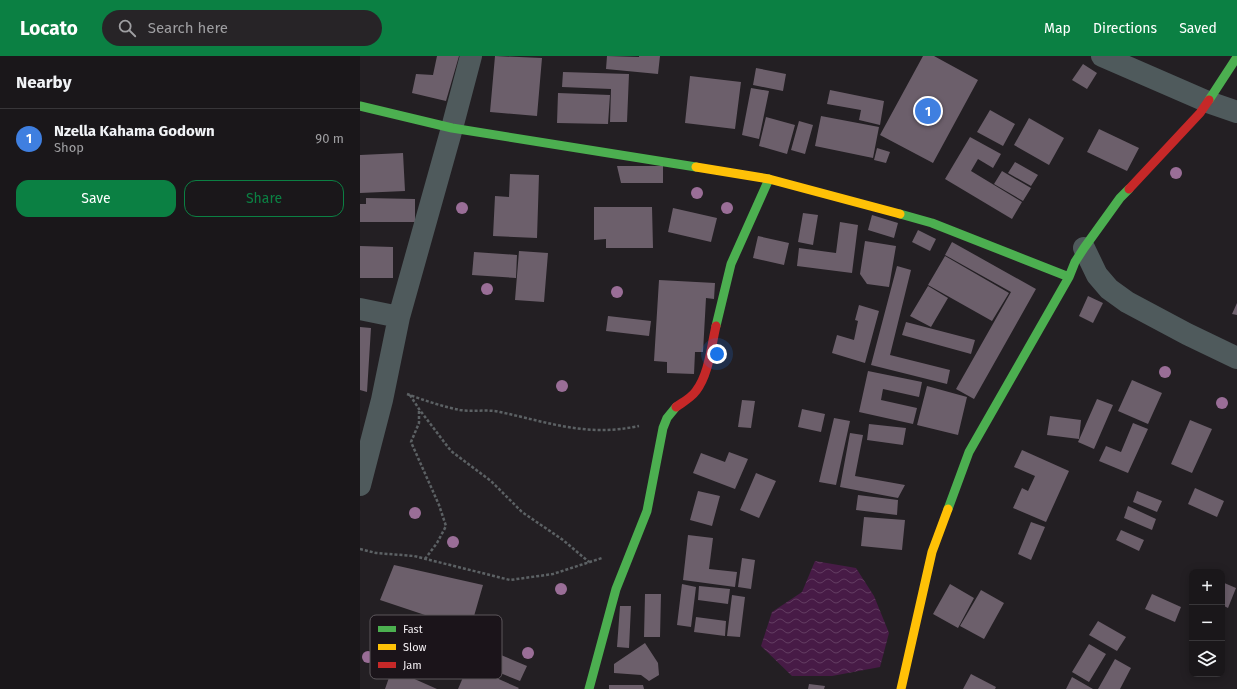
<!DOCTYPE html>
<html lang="en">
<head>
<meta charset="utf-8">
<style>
	:root { --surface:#1a171a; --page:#272427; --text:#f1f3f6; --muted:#9f9fa2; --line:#383639; --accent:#0b8043 }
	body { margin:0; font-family:"Fira Sans",sans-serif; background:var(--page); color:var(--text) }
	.controls { position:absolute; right:12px; bottom:12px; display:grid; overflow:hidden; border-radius:8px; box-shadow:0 2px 10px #0003 }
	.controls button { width:36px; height:36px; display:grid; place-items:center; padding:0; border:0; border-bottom:1px solid var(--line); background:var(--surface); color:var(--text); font:20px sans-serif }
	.you { position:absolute; left:357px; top:298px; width:14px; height:14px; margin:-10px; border:3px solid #fff; border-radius:50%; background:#1a73e8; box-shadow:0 0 0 6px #1a73e833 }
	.badge { display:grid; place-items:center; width:26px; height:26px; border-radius:50%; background:var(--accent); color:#fff; font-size:13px; font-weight:700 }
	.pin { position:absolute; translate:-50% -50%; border:2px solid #fff; box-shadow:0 1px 4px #0006 }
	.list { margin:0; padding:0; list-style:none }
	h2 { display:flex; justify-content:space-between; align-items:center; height:52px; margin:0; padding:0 16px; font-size:17px }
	h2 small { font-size:13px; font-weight:400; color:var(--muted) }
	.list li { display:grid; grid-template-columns:26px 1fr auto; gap:12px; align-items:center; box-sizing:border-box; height:60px; padding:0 16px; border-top:1px solid var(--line) }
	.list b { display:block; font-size:15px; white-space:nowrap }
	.list p { margin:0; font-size:13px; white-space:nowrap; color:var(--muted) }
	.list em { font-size:13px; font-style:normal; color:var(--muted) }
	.actions { display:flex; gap:8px; padding:12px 16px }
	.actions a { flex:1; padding:9px 0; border:1px solid var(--accent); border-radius:12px; text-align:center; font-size:14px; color:var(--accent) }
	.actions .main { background:var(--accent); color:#fff }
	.icon { flex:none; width:22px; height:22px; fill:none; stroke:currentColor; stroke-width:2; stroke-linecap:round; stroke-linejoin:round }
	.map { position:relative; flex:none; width:877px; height:633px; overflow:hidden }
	header { display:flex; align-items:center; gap:24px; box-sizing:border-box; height:56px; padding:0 20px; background:var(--accent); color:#fff }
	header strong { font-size:19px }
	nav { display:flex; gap:22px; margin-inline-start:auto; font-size:14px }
	.search { width:280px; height:36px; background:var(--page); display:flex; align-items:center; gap:10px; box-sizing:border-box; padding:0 14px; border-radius:22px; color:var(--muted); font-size:15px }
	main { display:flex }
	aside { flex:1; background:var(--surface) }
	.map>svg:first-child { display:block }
</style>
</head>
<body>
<header>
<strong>Locato</strong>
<div class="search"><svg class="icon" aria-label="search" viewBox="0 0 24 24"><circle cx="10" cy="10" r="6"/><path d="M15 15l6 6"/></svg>Search here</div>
<nav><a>Map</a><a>Directions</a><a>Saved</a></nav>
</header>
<main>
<aside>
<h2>Nearby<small></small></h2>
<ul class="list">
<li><span class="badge" style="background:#3f7fe0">1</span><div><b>Nzella Kahama Godown</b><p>Shop</p></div><em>90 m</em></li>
</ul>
<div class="actions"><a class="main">Save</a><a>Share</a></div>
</aside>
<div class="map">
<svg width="877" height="633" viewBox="0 0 877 633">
	<defs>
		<pattern id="water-waves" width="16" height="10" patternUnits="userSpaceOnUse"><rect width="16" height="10" fill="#471b46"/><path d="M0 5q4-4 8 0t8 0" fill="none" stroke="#623c61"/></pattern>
	</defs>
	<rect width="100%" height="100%" fill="#231f23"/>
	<path fill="url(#water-waves)" d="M455,505L496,512L514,540L529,577L520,611L472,620H432L401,590L412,556L442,536Z"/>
	<path fill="#6c5f6b" d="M77,0H99L86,45L52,37L56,18L73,19Z
		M135,0L182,2L177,60L130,56Z
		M247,0L279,1V0H300L298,18L246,13Z
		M563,0H574L618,24L573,107L520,79Z
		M723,8L737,17L727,33L712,24Z
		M396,12L426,18L423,35L393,29Z
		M203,16L269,18L267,66H250L251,33L202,31Z
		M330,20L381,26L375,73L325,67Z
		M391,32L409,35L399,83L382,79Z
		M470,34L524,45L520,69L499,64L501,54L467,48Z
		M198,37L250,39L248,68L197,67Z
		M630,54L655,68L643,90L617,76Z
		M461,60L519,71L513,102L455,90Z
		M406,61L435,69L427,98L399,90Z
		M669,62L704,82L689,109L654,89Z
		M439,65L453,69L445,98L431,94Z
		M739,73L779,92L767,115L727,96Z
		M610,81L641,98L633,112L618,103L611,115L662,146L652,163L585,123Z
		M517,92L530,96L526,107L514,104Z
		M43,97L45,135L0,137V99Z
		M655,106L678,119L671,130L648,117Z
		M257,110H303V127H261Z
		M642,115L671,132L663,145L634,128Z
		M150,118L179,119L177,182L133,180L135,140L149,141Z
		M6,142L55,143V166H0V148H6Z
		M234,151H292L293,192H246V183L234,184Z
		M313,152L357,162L351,186L308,176Z
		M443,157L458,159L453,189L438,186Z
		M512,159L538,167L534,182L508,174Z
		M480,166L498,169L492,217L437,210L439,192L476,197Z
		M558,174L576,183L570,195L552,186Z
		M398,180L429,187L424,209L393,202Z
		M505,185L536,190L529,231L507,228L500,218Z
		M592,186L676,233L614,343L596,333L651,236L585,199Z
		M0,190L33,191V222H0Z
		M159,195L188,197L184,246L155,244Z
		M114,196L157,199L156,222L112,219Z
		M585,200L649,237L632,265L568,229Z
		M537,210L551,214L530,299L590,314L587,328L511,309Z
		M299,224L355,227L354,243L346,242L343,296H335L334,318L307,317V306L294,305Z
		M568,230L588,242L571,271L550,260Z
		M728,240L743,247L733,267L719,260Z
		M877,247V259L872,258Z
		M499,249L519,255L505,307L472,297L477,279L494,284L498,265L495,264Z
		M248,260L291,265L289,280L246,275Z
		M546,266L615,284L611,298L542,279Z
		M0,271L11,272L7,336L0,334Z
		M508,315L562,326L559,341L523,333L521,344L557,352L553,368L499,356Z
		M772,324L802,337L788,368L758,355Z
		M567,330L607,341L598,379L557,369Z
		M737,343L753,349L734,393L718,386Z
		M382,344L395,345L391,372L378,371Z
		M442,353L465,358L461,376L438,371Z
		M690,360L721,364L719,383L687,379Z
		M474,362L490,365L476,429L459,426Z
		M830,364L852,373L832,417L811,408Z
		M773,367L788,373L768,417L739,405L746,390L761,396Z
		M509,368L546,372L543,389L507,384Z
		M490,377L503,379L495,420L545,429L538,442L480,431Z
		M662,394L709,415L686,466L653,452L662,432L668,435L675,420L654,411Z
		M369,396L388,403L375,433L333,417L341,397L365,406Z
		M396,417L416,425L399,462L380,454Z
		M835,432L864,445L857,461L828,448Z
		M338,435L360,440L352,470L330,464Z
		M777,435L802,445L797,456L773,446Z
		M498,439L538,444L537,459L496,454Z
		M768,450L796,463L792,474L764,462Z
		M504,461L545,464L542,494L501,490Z
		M671,466L685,471L671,504L658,498Z
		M761,474L784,484L779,495L756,484Z
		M328,479L353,482L349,513L377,516L375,531L323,524Z
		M382,502L395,504L391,533L378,531Z
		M34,509L123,529L110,574L20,544Z
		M862,526L876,532L868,552L862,549Z
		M322,528L336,531L331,571L317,569Z
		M590,528L614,542L598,572L573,558Z
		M339,530L370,533L368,548L338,544Z
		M621,534L644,547L624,583L600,570Z
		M285,538H301L300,581H284Z
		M792,538L821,551L815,566L785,553Z
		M372,539L385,541L380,581L367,580Z
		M260,550H271L269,592L257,591Z
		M336,561L366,565L365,580L334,576Z
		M738,565L766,581L757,595L729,579Z
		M285,587L298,607L299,619L289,625L281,619L254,617V608Z
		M729,588L746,598L729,626L712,616Z
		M117,589L167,610L160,625L128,612L125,617L159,632L158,633H98Z
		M755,603L771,612L760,633H738Z
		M32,613L77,633H25Z
		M611,618L636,631L635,633H603Z
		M712,621L733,633H706Z
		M449,628L465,630L464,633H448Z
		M249,629H283L284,633H249Z"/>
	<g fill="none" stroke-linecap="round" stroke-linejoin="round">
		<path stroke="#5c6164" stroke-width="2.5" stroke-dasharray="3 2" stroke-linecap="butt" d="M47,338C63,344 84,351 100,354C114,356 127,353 140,356C191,367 227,381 279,370
			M50,339L59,353L91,395L131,425L162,456L203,484L229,506
			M59,355V367L51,386L79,449L86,470L77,487L65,503
			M0,493L16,497L54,500L150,524L193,518L242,502"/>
		<path stroke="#4f5a5c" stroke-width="22" d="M742,0L848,46L877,56
			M724,192L737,219L749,233L767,246L827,278L877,302
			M0,253L39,261
			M0,429L22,344L39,261L92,72L111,0"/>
		<path stroke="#4caf50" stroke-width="9" d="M849,44L877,1
			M0,50L92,72L336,111
			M540,158L572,167L709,221
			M356,270L371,208L409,123
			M588,453L609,396L709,221L715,206L724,192L760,142L769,133
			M229,633L256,533L287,455L303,372L307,362L316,351"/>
		<path stroke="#ffc107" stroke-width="9" d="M336,111L409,123L540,158
			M541,633L572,496L588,453"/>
		<path stroke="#c62828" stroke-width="9" d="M769,133L840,57L849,44
			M316,351C323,346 331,342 336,335C349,318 351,291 356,270"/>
	</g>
	<g fill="#9a6e97">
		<circle cx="816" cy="117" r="6"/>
		<circle cx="337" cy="137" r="6"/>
		<circle cx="102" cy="152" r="6"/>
		<circle cx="367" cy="152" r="6"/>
		<circle cx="127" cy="233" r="6"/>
		<circle cx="257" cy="236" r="6"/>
		<circle cx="805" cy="316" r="6"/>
		<circle cx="202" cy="330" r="6"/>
		<circle cx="862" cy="347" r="6"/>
		<circle cx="55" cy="457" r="6"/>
		<circle cx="93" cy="486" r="6"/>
		<circle cx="201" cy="533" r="6"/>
		<circle cx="168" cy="597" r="6"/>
		<circle cx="8" cy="601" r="6"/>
	</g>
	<rect x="10" y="559" width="132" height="64" rx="6" fill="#1b141a" stroke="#5c565b" stroke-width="1"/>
	<rect x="18" y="570" width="18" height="6" fill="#4caf50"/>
	<rect x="18" y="588" width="18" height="6" fill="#ffc107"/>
	<rect x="18" y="606" width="18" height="6" fill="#c62828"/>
	<g font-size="11" fill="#f4eff3">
		<text x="43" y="577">Fast</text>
		<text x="43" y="595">Slow</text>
		<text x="43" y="613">Jam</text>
	</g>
</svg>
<div class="controls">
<button>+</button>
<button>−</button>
<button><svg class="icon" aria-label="layers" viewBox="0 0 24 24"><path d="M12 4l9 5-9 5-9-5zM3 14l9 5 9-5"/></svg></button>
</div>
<div class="you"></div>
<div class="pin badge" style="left:568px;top:55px;background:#3f7fe0">1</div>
</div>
</main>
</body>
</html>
